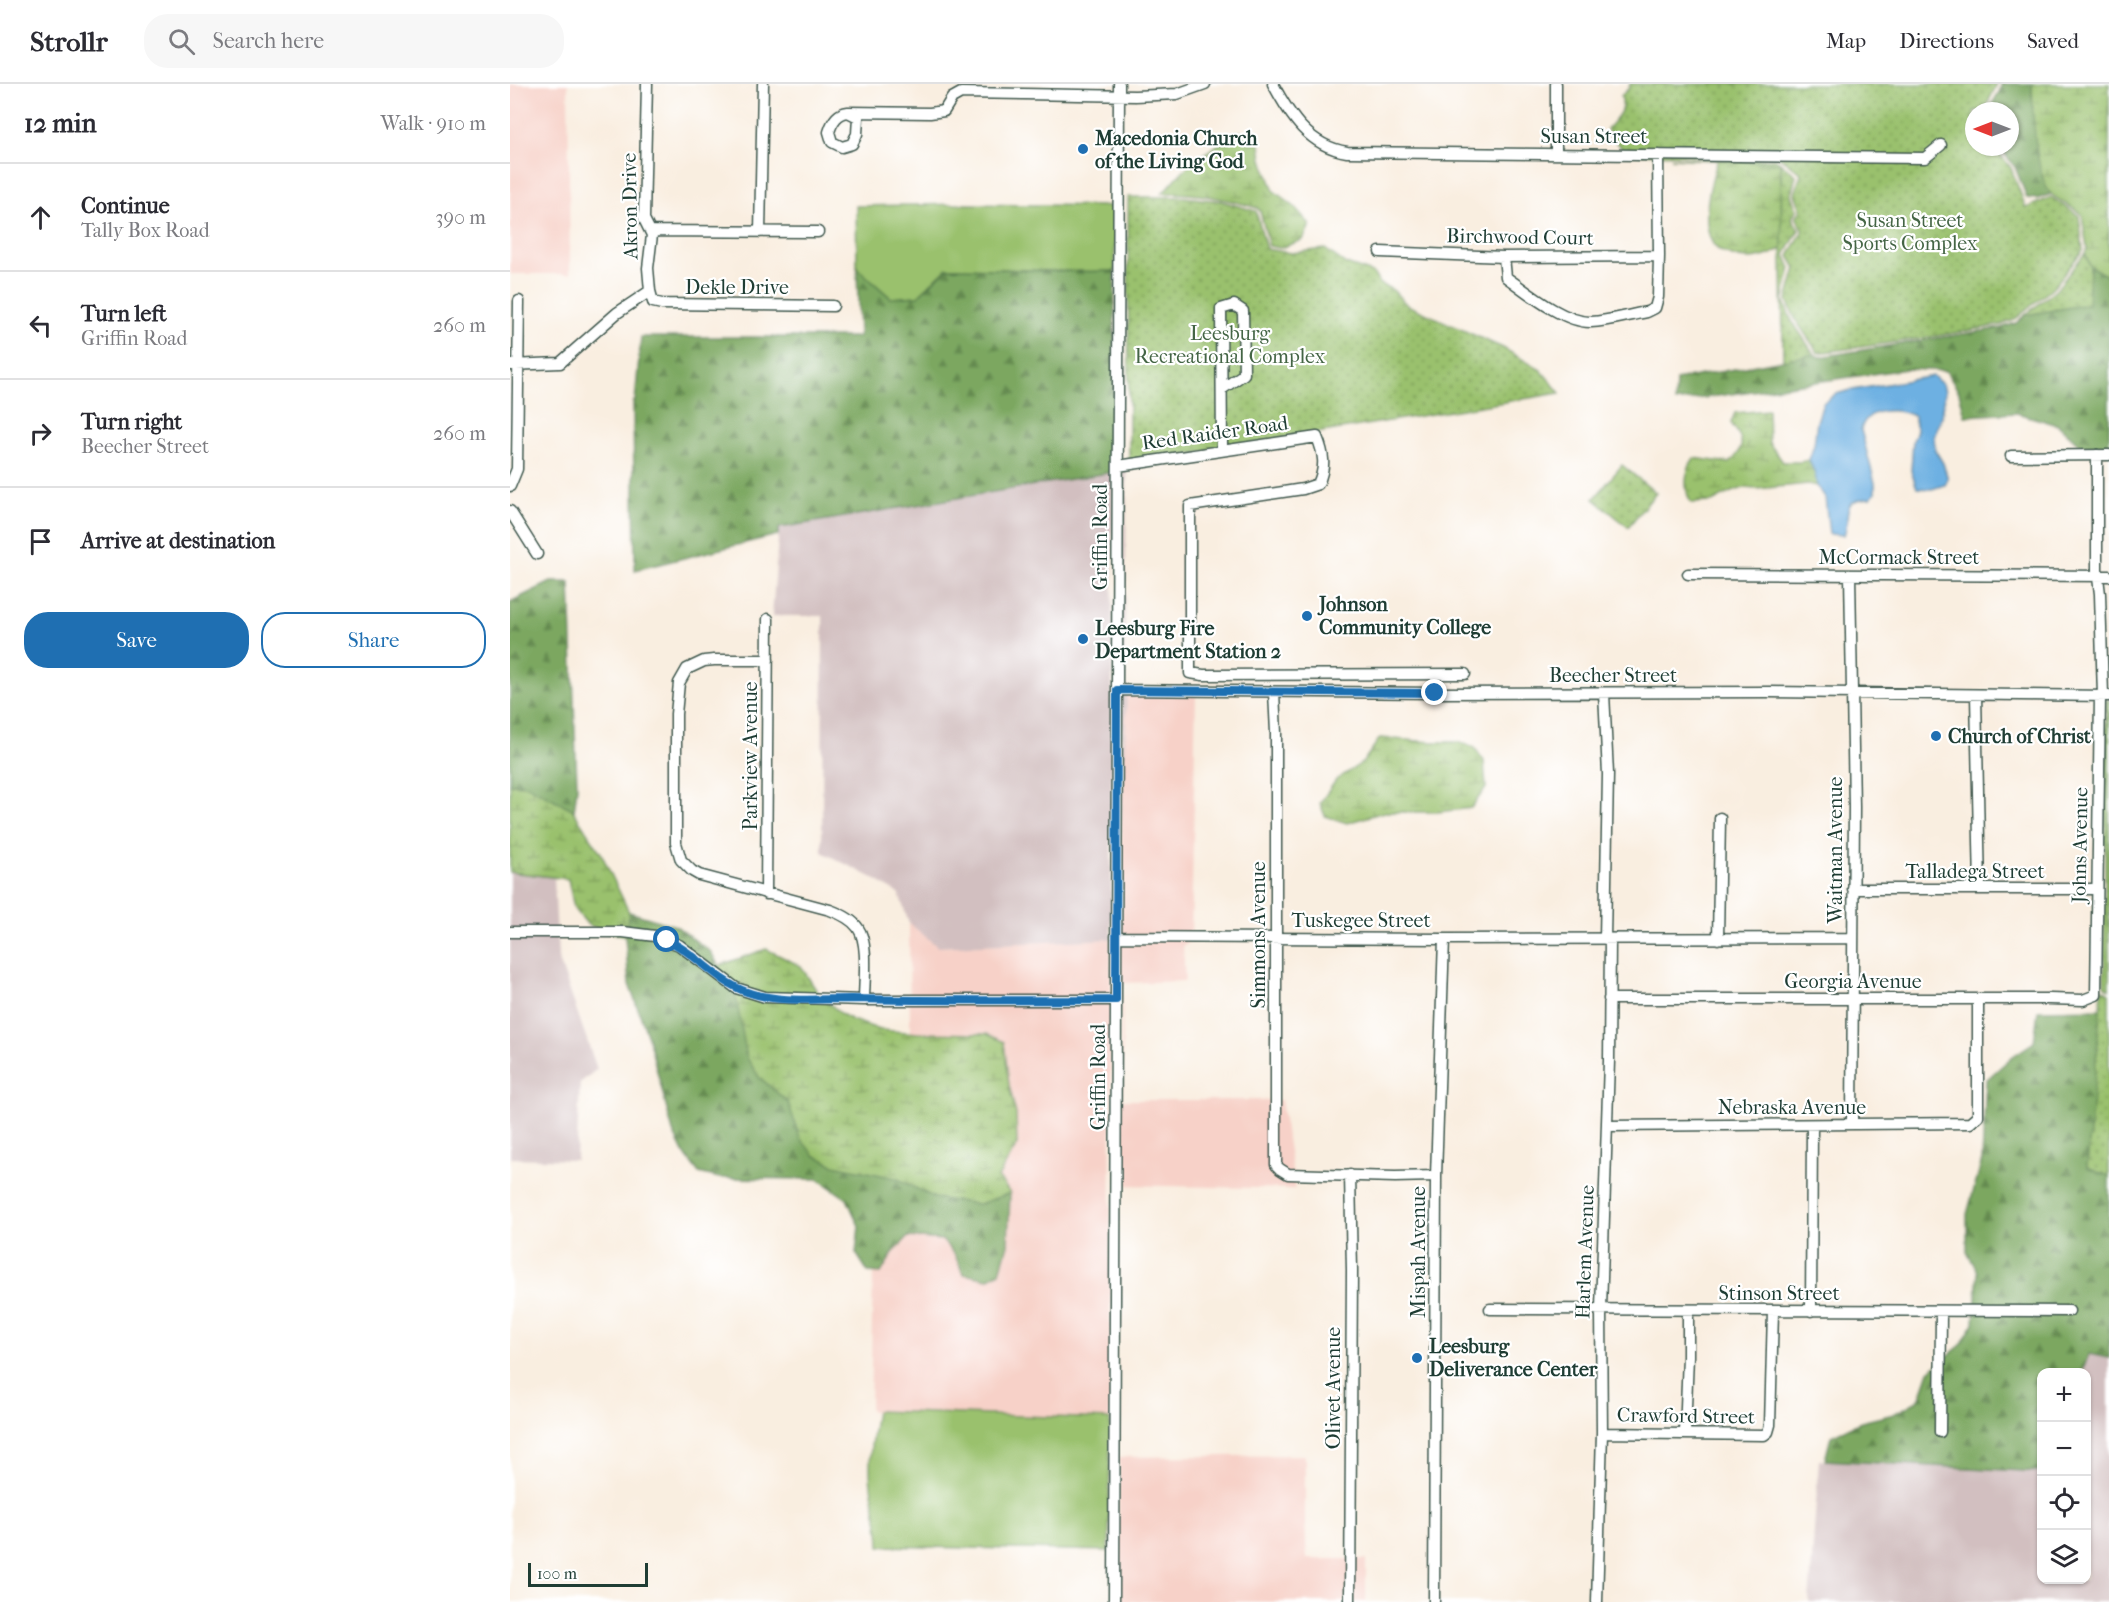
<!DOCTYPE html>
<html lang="en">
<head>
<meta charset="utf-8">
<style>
	:root { --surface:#fff; --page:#f7f7f7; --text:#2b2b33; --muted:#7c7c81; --line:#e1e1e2; --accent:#1f6fb2 }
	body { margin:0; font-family:"IM FELL French Canon",serif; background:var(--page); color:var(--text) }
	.controls { position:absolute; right:18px; bottom:18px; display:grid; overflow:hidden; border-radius:12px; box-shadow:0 2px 4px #0004 }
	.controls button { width:54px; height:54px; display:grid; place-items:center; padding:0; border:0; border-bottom:2px solid var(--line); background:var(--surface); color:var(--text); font:30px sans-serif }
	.compass { position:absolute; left:1455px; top:18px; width:54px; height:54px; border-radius:50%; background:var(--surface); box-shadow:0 2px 4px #0004; rotate:270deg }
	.scale { position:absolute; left:18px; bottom:15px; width:120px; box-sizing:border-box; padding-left:6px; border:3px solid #1f3d34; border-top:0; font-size:16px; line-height:21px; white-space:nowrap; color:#1f3d34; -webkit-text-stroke:4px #fff; paint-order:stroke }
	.stop { position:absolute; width:18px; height:18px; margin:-14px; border:4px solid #1f6fb2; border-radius:50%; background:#fff }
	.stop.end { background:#1f6fb2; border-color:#fff; box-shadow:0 2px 6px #0008 }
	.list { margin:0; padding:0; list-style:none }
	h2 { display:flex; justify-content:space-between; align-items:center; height:78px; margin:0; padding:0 24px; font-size:26px }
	h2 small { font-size:20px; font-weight:400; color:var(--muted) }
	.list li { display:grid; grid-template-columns:39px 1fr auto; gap:18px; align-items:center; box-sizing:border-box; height:108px; padding:0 24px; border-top:2px solid var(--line) }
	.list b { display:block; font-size:22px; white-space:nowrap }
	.list p { margin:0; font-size:20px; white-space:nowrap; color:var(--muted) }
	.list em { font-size:20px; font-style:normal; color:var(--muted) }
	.actions { display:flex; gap:12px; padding:18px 24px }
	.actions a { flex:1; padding:14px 0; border:2px solid var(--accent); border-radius:24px; text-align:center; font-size:21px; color:var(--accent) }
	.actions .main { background:var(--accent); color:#fff }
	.icon { flex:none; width:33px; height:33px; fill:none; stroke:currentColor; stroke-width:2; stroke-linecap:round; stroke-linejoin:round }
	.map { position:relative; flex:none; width:1599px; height:1518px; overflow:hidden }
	header { display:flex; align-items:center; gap:36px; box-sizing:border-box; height:84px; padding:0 30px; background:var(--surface); border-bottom:2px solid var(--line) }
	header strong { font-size:28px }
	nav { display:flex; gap:33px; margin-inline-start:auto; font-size:21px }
	.search { width:420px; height:54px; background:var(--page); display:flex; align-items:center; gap:15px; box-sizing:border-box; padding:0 21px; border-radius:24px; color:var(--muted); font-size:22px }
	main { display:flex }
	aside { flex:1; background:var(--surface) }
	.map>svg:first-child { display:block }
</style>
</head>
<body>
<header>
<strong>Strollr</strong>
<div class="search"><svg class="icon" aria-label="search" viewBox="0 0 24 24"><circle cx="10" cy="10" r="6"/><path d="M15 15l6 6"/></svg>Search here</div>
<nav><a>Map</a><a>Directions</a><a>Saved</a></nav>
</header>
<main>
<aside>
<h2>12 min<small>Walk · 910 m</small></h2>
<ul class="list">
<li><svg class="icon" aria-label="ahead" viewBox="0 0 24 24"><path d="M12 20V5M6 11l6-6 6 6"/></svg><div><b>Continue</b><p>Tally Box Road</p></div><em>390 m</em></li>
<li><svg class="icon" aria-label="left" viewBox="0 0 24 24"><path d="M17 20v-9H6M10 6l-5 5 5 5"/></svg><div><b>Turn left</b><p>Griffin Road</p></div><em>260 m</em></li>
<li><svg class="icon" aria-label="right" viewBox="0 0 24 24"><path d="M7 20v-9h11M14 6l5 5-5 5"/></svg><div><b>Turn right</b><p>Beecher Street</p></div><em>260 m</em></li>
<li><svg class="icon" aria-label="arrive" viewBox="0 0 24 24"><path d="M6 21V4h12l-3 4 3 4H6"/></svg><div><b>Arrive at destination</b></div></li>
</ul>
<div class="actions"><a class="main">Save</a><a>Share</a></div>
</aside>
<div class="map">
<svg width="1599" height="1518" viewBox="0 0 1599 1518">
	<defs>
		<pattern id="forest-firs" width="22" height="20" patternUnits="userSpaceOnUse" patternTransform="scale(1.5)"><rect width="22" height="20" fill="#7ba760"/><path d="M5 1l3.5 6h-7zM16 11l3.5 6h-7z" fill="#648950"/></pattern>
		<pattern id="wetland-marsh" width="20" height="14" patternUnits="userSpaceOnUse" patternTransform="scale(1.5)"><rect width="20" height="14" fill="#9ac16d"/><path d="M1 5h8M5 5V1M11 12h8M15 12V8" fill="none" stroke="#7d9e5a"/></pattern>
		<pattern id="park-dots" width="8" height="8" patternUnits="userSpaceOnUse" patternTransform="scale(1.5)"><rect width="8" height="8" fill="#9ac16d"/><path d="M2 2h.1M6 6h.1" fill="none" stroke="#7d9e5a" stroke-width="1.8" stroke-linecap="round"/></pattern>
	</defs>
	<rect width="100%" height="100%" fill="#fff"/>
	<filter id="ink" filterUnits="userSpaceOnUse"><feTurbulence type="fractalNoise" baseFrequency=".0167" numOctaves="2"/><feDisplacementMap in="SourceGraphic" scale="12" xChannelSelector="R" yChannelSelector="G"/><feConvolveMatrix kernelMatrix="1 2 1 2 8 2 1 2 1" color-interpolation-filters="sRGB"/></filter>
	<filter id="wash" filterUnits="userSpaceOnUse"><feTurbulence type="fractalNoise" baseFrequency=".008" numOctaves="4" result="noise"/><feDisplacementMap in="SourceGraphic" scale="24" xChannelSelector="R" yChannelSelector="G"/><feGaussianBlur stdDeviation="1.35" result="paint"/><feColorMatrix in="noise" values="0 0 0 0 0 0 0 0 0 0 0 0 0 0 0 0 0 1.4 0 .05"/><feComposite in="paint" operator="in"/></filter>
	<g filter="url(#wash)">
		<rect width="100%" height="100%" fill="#f9eee0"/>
		<path fill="#f7d1c8" d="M0,0H58L60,190H0Z
			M617,609H686L681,857L673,861L675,897L612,899L613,1016H771L785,1105L611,1101V758Z
			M399,839L429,863L601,855L600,1335L360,1327L363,1188L371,1189L383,1169L398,1153L432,1156L444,1170L455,1190L488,1094L507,1061L506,1030L499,1001L477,950L400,949Z
			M795,1371V1438L797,1475H856V1518H608L609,1373Z"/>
		<path fill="#d2bfc0" d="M617,385L614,609H617L611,757L613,386Z
			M603,388L601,855L428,863L399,839L389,810L361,793L312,768L313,532H262L269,444Z
			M0,788L44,793L48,873L87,985L70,999L66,1076L0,1074Z
			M1579,1270L1599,1274V1518H1299L1309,1376L1531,1388L1532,1496H1576V1288H1572Z"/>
		<path fill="#9ac16d" stroke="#5c7f50" stroke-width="1.5" d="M455,120L605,122V187C549,189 493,184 437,184L408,212L381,214L347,184L346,122Z
			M366,1327L600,1335L599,1467L370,1462C370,1441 364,1422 361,1402C358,1377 362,1352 366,1327Z"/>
		<path fill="url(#forest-firs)" stroke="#4d724a" stroke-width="1.5" d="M1491,0H1522V12L1535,100L1541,110L1527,115L1517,114L1505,83L1490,64L1500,63V27H1478L1490,6Z
			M1580,182L1599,193V369L1570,361L1548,341L1507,329L1455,332L1449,308L1436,287L1397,285L1165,318L1166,296L1304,270L1309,273L1491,244L1506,239L1515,231L1578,220Z
			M347,184L381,214L408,212L437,184C493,184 548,189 605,187L603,388L269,444L268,451L125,486L123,318L125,317L131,253H349Z
			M41,498H60L67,703L64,728L62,725L16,701L0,700V518Z
			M119,828L166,842L201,868L226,913L249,993L278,1018L304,1071L324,1081L386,1094L425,1114L469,1120L500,1109L498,1161L490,1188L478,1195L454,1190L444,1170L432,1156L398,1153L383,1169L371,1189L358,1188L346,1169L349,1142L337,1115L308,1095L209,1094L189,1089L173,1068L163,1048L138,953L119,900L115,853Z
			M1591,925L1577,1084L1599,1092V1274L1579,1270L1572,1288H1532L1531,1388L1315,1376L1321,1352L1351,1338L1384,1330L1409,1316L1419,1287L1451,1261L1464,1239L1468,1188L1457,1168V1130L1472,1076L1476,996L1503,972L1524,958L1528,926Z"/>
		<path fill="url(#wetland-marsh)" stroke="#5c7f50" stroke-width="1.5" d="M1522,0H1599V193L1580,182L1575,169L1577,165L1572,131C1563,123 1550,118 1541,110C1525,93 1522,23 1522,0Z
			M728,48L738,49L750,60L752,75L764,107L786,124L800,141L793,156L770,164L759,162L750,127L747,124C714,114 687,109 652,109C661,102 667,92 676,84C692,70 710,59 728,48Z
			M1208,76L1271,79L1272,165C1257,173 1239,179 1222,172C1215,169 1207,167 1203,160C1190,139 1200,98 1208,76Z
			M1258,326L1259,359L1273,378H1290L1299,376L1305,390L1307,402L1298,400L1247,405L1234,404L1221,408L1202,418L1181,419C1173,404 1175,387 1184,374L1220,379C1236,363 1234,356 1221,339L1225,329Z
			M870,654L923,658H947L964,663L974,677L976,704L961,724L927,728H874L837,739L815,732L810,719L826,696L853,678Z
			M0,700L16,701L62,725L91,769L119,828L115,853L78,841L64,824L58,795L0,788Z
			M256,865L291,882L308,909L330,929L342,936L371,946L407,949L477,950L494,958L499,1001L506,1030L507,1061L488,1093L500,1109L469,1120L425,1114L386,1094L324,1081L304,1071L290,1054L278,1018L249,993L237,974L226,913L208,882Z"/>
		<path fill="url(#park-dots)" stroke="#5c7f50" stroke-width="1.5" d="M1120,0H1487L1474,27H1464V63H1484L1501,84L1516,124L1541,113L1569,132L1573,166L1543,204L1504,236L1491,241L1415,254L1308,269L1285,235L1277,216L1286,184L1279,172L1293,146L1286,133L1291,126L1285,110L1291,89L1268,72L1118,70L1102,54L1097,45C1106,34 1116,27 1111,12L1119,4Z
			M1161,74L1266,75L1286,91L1281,111L1287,126L1282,134L1289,146L1275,171L1281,184L1273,216L1282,237L1304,270L1273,276L1271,79Z
			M618,113H674L711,117L746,127L756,165L781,169L815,165L836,180L863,189L869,199L883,206L897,221L993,264L1031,286L1050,309L619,380Z
			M1575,169L1580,182L1578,220L1515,231L1546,206Z
			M1112,381L1146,409L1118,443L1084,415Z
			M1596,616H1599V905L1594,902Z
			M1592,905L1599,909V1092L1577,1084Z"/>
		<path fill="#6db0e2" stroke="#46768b" stroke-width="1.5" d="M1423,292L1433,301L1435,307L1432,332L1424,352L1425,366L1433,379L1438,395L1435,401L1422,405L1407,404L1401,387L1403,357L1407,346L1404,332C1386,324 1356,323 1351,346L1365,399V409L1360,414C1328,416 1342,430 1334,451L1319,450L1315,413L1307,402L1305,390L1299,376L1304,361L1307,338L1313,319L1326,310L1337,307Z"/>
	</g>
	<g filter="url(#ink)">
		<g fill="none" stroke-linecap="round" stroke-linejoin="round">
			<g stroke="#40584e" stroke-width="13">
				<path id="minor" d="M137,0L134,135L142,151L138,184L140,207L143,218L152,220L323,222
					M763,0C780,32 799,62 837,68L1415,74L1431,61
					M338,28L348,33L347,50L342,60L332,63L322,58L319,48C322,38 328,29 338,28L420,29L434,27L442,14L451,9L625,12L667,10L695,0
					M1046,70V0
					M140,147L308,148
					M250,148L253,0
					M870,168L994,173L1149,172
					M994,173L996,193C1017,208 1054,239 1081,238C1099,237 1119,231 1137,228L1145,224L1148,213L1149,172L1148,71
					M0,281L50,279L107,229L140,207
					M712,366L711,225L724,221L733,227L734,290L712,305
					M1587,371V485L1590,510L1593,612
					M1501,372L1599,371
					M608,382L807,353C814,370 816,383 808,400L793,405L680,422V589L693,591L955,590
					M0,402L7,385L9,217
					M0,427L27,470
					M1178,490L1599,492
					M1340,491L1344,723L1342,1040
					M258,576H204L194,577L177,585L169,599L166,630V759L171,776L182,787L189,791L320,826C331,830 342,835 348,844C359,859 354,897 354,916
					M607,606L925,609L1260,608L1599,612
					M764,608L766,649V1081L770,1085L778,1090L885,1093L926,1092
					M1094,609L1098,690L1095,855
					M1466,611L1470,805
					M1343,805H1587
					M256,810L258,535
					M0,848H113L145,852L169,861L226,904L255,913L354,916H606
					M606,853L934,855L1343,854
					M1208,855L1210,734
					M1099,915H1540L1573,916L1586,911L1590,612
					M1097,1042L1460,1039L1468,1032V916
					M980,1225L1559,1227
					M1301,1227L1302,1041
					M1430,1348L1431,1228
					M1092,1349L1254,1351L1258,1348L1260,1341L1263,1227
					M1175,1349L1178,1272V1226
					M604,1518L609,0
					M840,1518L842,1186L840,1091
					M924,1518L926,1092L934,855
					M1087,1518L1092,1349L1091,1225L1099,977L1100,855"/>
			</g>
			<use href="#minor" stroke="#fff" stroke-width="10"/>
		</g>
	</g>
	<g fill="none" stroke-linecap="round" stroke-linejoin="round" filter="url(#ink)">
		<path stroke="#1f6fb2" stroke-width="8" d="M157,856C186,869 206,897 237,908C267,919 309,915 341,915C429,917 517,916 606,916L607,606L925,609"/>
	</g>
	<g fill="#1f6fb2" stroke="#fff" stroke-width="2">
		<circle cx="573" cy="65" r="6"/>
		<circle cx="797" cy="532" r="6"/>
		<circle cx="573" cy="555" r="6"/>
		<circle cx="1426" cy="652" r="6"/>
		<circle cx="907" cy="1274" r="6"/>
	</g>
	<g text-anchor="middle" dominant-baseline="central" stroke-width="4.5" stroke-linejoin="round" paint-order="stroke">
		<g font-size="20" fill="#1f3d34" stroke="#fff">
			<text x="1084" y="52">Susan Street</text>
			<text transform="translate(120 122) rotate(-91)">Akron Drive</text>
			<text transform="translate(1010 153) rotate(1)">Birchwood Court</text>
			<text x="227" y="203">Dekle Drive</text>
			<text transform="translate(705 349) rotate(-8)">Red Raider Road</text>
			<text transform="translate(590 453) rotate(-90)">Griffin Road</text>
			<text x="1389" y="473">McCormack Street</text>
			<text x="1103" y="591">Beecher Street</text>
			<text transform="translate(240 672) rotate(-90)">Parkview Avenue</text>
			<text transform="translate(1570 761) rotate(-89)">Johns Avenue</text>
			<text transform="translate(1325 766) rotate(-90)">Waitman Avenue</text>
			<text x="1465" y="787">Talladega Street</text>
			<text x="851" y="836">Tuskegee Street</text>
			<text transform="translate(748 851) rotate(-90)">Simmons Avenue</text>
			<text x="1343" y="897">Georgia Avenue</text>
			<text transform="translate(588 993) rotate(-90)">Griffin Road</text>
			<text x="1282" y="1023">Nebraska Avenue</text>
			<text transform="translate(908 1168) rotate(-90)">Mispah Avenue</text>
			<text transform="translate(1075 1168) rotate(-88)">Harlem Avenue</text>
			<text x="1269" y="1209">Stinson Street</text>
			<text transform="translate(823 1304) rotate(-90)">Olivet Avenue</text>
			<text transform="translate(1176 1332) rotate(1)">Crawford Street</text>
		</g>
		<g font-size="20" font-weight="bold" fill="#1f3d34" stroke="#fff" text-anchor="start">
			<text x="585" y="54">Macedonia Church<tspan x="585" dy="23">of the Living God</tspan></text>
			<text x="809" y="520">Johnson<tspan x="809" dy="23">Community College</tspan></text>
			<text x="585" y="544">Leesburg Fire<tspan x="585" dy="23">Department Station 2</tspan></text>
			<text x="1438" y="652">Church of Christ</text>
			<text x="919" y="1262">Leesburg<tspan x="919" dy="23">Deliverance Center</tspan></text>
		</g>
		<g font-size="20" fill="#446545" stroke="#fff">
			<text x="1400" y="136">Susan Street<tspan x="1400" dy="23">Sports Complex</tspan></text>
			<text x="720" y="249">Leesburg<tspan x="720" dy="23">Recreational Complex</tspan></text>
		</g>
	</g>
</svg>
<div class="controls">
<button>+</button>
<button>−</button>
<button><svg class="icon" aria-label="locate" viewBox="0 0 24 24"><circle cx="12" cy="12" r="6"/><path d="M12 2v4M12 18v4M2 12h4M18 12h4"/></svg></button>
<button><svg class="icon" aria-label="layers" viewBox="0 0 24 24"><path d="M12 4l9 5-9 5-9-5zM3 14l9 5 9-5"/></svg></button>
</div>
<svg class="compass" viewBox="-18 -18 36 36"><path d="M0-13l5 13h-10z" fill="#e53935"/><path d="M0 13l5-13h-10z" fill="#7c7c81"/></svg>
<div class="scale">100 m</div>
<div class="stop" style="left:157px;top:856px"></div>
<div class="stop end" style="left:925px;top:609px"></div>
</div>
</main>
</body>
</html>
